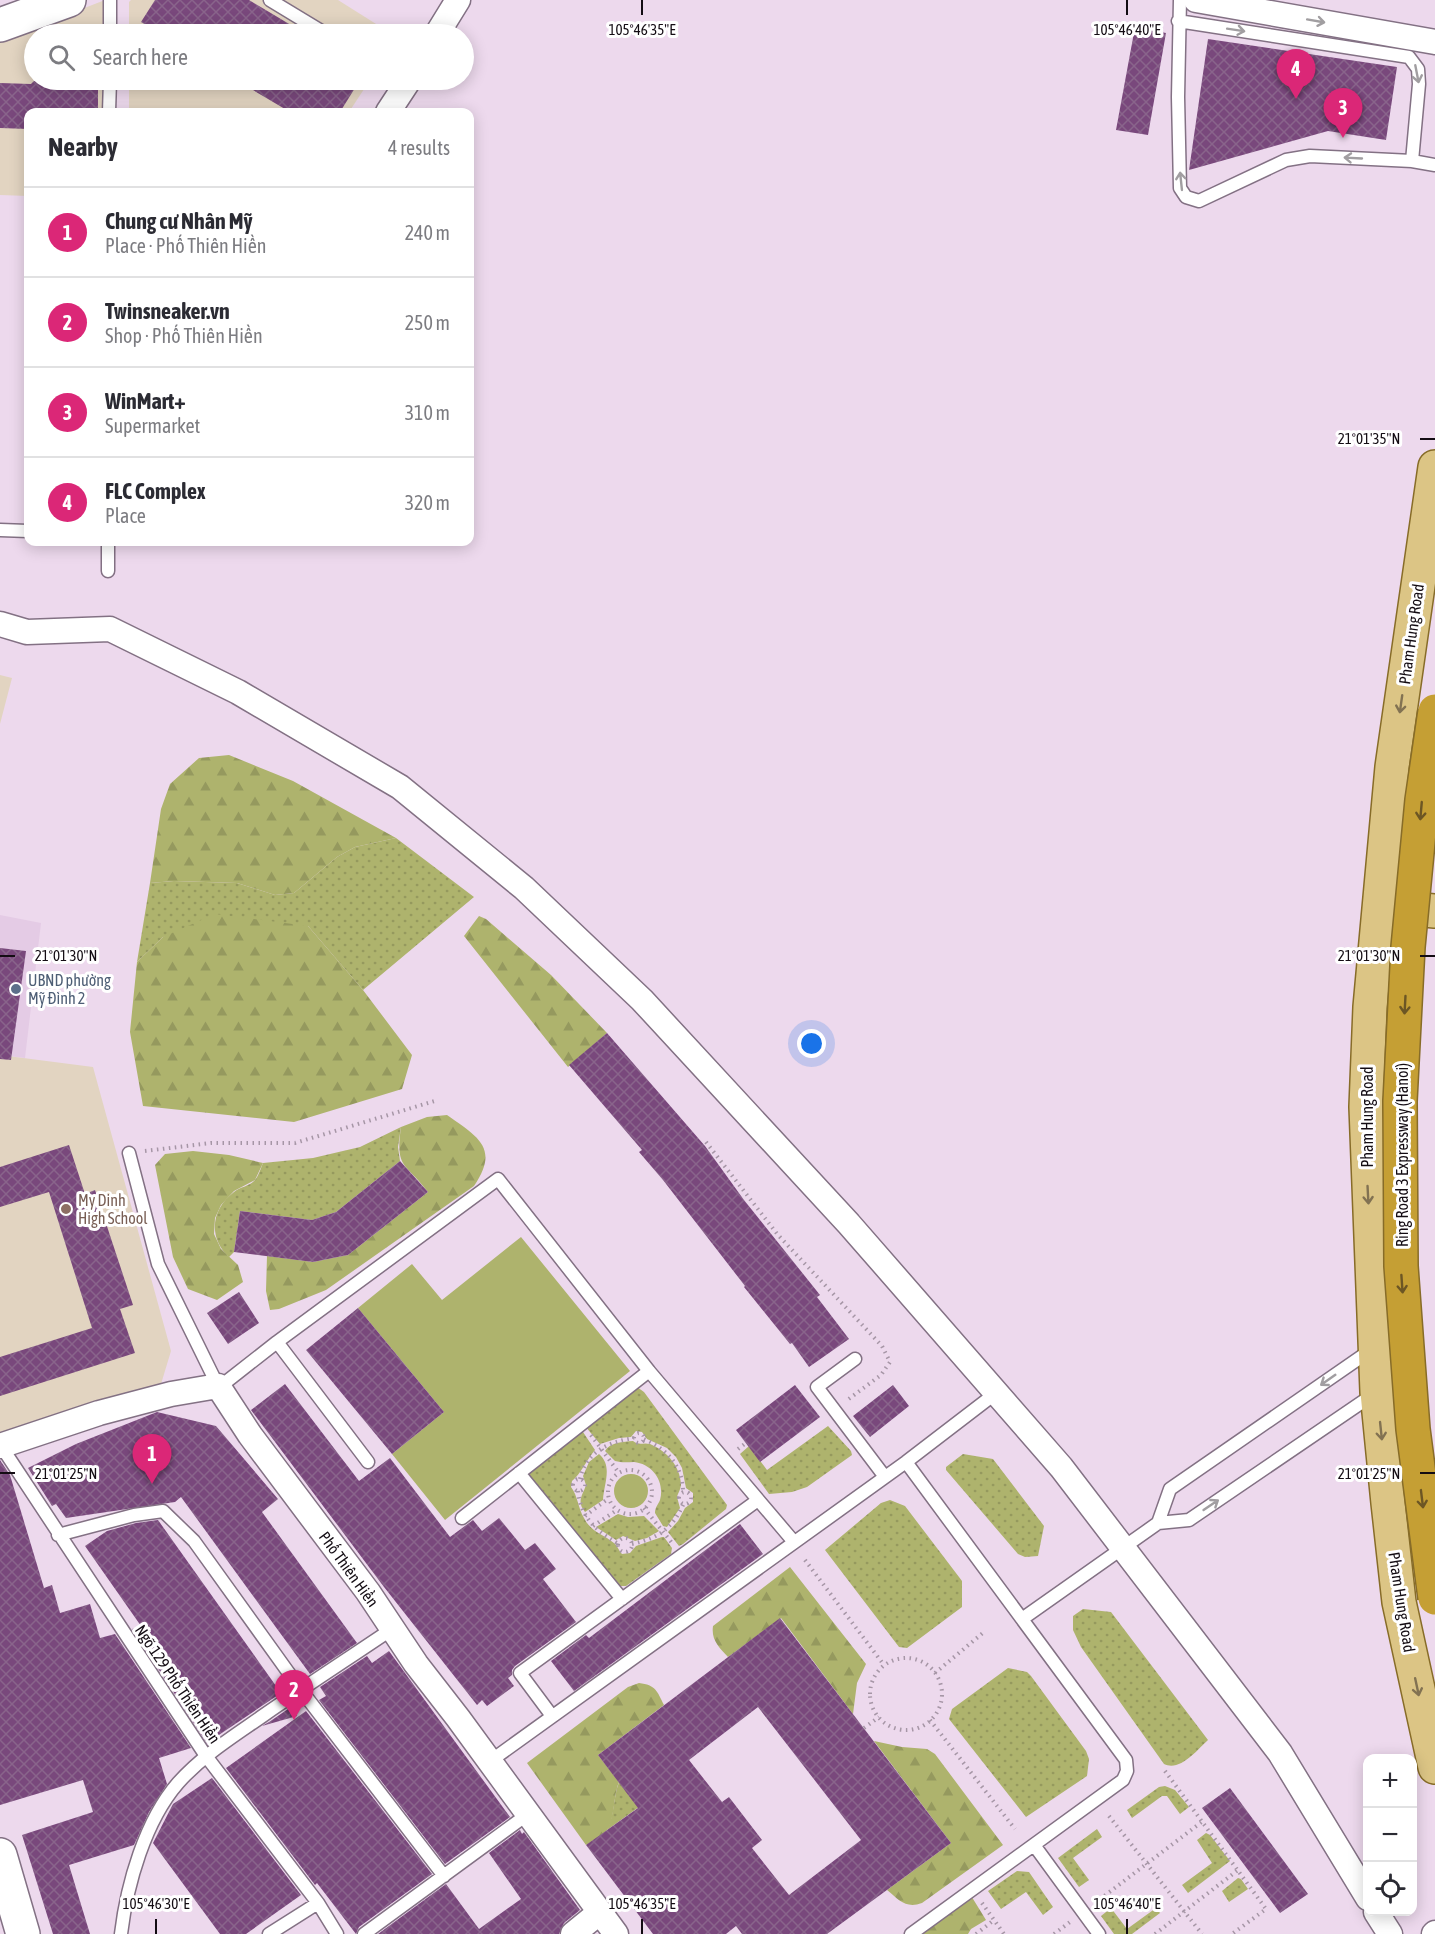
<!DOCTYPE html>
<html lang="en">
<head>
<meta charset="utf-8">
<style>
	:root { --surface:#fff; --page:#f7f7f7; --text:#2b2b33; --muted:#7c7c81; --line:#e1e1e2; --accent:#db2777 }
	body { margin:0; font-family:"Asap Condensed",sans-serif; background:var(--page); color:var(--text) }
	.controls { position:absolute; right:18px; bottom:18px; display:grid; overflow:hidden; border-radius:12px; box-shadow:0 3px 15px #0003 }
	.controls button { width:54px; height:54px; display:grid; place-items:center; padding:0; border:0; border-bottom:2px solid var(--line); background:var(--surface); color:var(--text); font:30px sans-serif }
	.you { position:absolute; left:812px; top:1044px; width:21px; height:21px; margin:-15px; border:4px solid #fff; border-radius:50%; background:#1a73e8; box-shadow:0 0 0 9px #1a73e833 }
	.badge { display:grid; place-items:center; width:39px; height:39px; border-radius:50%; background:var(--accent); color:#fff; font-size:20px; font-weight:700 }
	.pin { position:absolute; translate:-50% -50px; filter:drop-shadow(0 2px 3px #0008) }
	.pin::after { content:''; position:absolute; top:32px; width:21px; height:18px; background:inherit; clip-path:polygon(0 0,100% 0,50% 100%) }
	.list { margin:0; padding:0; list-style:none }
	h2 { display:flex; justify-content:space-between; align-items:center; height:78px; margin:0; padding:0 24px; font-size:26px }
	h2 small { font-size:20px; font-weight:400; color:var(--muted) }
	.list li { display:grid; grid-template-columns:39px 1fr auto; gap:18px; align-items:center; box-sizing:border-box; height:90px; padding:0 24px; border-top:2px solid var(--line) }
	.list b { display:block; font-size:22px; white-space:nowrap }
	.list p { margin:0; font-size:20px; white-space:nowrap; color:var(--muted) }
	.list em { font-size:20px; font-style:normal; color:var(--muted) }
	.icon { flex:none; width:33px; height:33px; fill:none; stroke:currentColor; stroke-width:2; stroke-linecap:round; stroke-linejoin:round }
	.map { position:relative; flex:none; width:1435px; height:1934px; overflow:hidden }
	.search { position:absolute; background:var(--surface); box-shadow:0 3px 15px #0003; left:24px; top:24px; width:450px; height:66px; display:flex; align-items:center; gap:15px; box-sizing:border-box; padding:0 21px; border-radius:33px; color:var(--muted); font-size:22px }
	.panel { position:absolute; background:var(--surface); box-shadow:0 3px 15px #0003; left:24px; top:108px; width:450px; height:438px; border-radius:12px }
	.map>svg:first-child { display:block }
</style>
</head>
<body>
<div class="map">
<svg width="1435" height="1934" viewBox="0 0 1435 1934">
	<defs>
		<pattern id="grass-dots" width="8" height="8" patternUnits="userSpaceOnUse" patternTransform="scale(1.5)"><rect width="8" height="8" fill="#aeb36d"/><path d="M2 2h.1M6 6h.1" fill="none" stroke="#95995e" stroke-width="1.8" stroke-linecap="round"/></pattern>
		<pattern id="forest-firs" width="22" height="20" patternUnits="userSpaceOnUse" patternTransform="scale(1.5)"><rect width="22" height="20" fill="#aeb36d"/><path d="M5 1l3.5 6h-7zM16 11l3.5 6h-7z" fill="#95995e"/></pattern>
		<pattern id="building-cross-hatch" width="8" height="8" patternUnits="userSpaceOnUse" patternTransform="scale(1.5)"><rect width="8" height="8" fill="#79487c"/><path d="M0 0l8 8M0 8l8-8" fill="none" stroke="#89648b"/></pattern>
	</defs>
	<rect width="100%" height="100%" fill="#edd9ed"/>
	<path fill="#e4cbe5" d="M0,915L41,923L25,1058L0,1055Z"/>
	<path fill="#e2d4c1" d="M105,0L106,34H34V80H106L105,112H28V196L0,195V41Z
		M131,0H338L392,34H129V2Z
		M129,80H370L349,112H129Z
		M0,675L12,678L0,724Z
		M0,1055L93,1067L171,1351L161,1384L0,1433Z"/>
	<path fill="url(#grass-dots)" d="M396,838L474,897L363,990L308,926L163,937L137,962L150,883L174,881L237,883L275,895L294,893L337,857L355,847Z
		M401,1127L398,1147L400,1161L336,1212L312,1220L240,1211L234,1252L229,1257C208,1238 211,1209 234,1192C240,1187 250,1186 255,1180C258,1177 261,1168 263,1163L313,1158L360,1147Z
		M637,1387L644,1392L727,1505L726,1509L683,1544L679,1546L668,1532L678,1521L685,1508L693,1502V1493L686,1488L682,1468L676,1457L667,1448L647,1439L642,1432L636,1431L631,1437L619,1438L600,1444L585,1426Z
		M828,1426L851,1451L852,1455L807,1487L792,1492L769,1494L740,1454L749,1446L767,1470Z
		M581,1429L595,1450C587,1459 581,1474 572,1481L571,1487C578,1496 578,1508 584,1518C591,1532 603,1534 614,1543C618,1546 618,1550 622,1554L630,1553L636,1546L662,1537H664L672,1548L671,1554L626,1586H618L526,1473Z
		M633,1441C639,1446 643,1442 650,1444C667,1451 680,1466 681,1484C681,1489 678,1493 677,1497L680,1508L667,1527L663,1526L655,1513C655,1507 658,1505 660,1500C665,1482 653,1464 634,1462C628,1462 622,1463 615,1461L605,1451C610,1442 623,1442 633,1441Z
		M599,1454C613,1466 604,1483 603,1500L585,1512C576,1501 583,1495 586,1485L583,1476L589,1462Z
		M963,1454L993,1459L1044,1526L1038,1556L1025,1557L1018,1554L946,1470V1467Z
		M890,1500L905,1506L959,1577L962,1581V1607L907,1648L899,1647L825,1550L881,1503Z
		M618,1514L628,1517L644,1516L659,1531L647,1538L635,1541L623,1536L616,1540L596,1527Z
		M1083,1609L1111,1612L1208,1740C1197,1750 1180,1772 1164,1764L1081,1647L1073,1630V1616Z
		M1008,1668L1027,1672L1031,1676L1086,1751L1089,1759L1087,1776L1026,1817L949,1719L952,1709Z
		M619,1782L657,1794L607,1830C615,1814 613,1798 619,1782Z
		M1165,1786L1175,1790L1189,1807L1180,1814L1167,1796H1162L1132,1818L1127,1810L1159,1787Z
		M1097,1829L1102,1837L1073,1858L1089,1880L1079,1887L1058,1858Z
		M1206,1833L1210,1835L1230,1861L1188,1893L1182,1885L1212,1863L1197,1840Z
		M1017,1871L1029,1872L1053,1907L1043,1915L1026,1892L1001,1909L988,1891Z
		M1238,1878L1241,1879L1248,1889L1229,1902L1222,1891Z
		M1111,1908L1127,1929L1156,1908L1160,1913L1132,1934H1114L1101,1916Z"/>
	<path fill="url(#forest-firs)" d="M229,755L293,781L396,838L355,847L337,857L294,893L275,895L237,883L174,881L150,883L161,809L170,784L199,758Z
		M215,914L308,926L363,990L412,1055L402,1089L294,1122L143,1106L130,1032L137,962L163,937Z
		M479,916L486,919L551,975L607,1033L568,1067L464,936Z
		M447,1115C478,1137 500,1148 474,1186L326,1290L279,1309L270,1310L266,1291L267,1256L313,1262L348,1255L428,1192C405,1162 395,1169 401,1127L427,1117Z
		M193,1151L229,1155L263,1163L255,1180L234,1191L221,1205L215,1218L214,1234L221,1249L238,1265L243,1282L217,1300L188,1289L173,1257L155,1165L165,1154Z
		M790,1567L866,1664L857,1683L853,1714L781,1618L728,1657C719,1647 711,1640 713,1626Z
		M639,1683C656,1685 657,1691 664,1705L598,1755L619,1782C613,1796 615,1820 607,1830C602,1836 593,1841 586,1845L527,1763L628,1687Z
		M874,1741L902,1747L927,1749L935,1754L1003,1845L922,1903C906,1909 899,1900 887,1890L951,1843Z
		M970,1894L986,1920L971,1929L968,1934H915Z"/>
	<path fill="#aeb36d" d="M521,1237L630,1371L445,1520L392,1454L444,1412L358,1308L412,1264L442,1300Z
		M614 1491a17 17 0 1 1 34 0a17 17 0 1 1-34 0Z"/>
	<path fill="url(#building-cross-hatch)" fill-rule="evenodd" d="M155,0H249L306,34H161L141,22Z
		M1135,27L1166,33L1148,135L1116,130Z
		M1208,39L1397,67L1386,140L1328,131L1189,170Z
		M35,80H98V112H28V129L0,128V83L31,84Z
		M236,80H360L340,112H290Z
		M0,948L26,951L11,1060L0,1059Z
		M607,1033L705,1146L744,1200L820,1295L817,1297L849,1339L809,1367L792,1343L790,1344L744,1287L745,1286L663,1180L639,1152L642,1150L569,1065Z
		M69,1145L85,1194L95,1190L133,1305L120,1309L135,1353L0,1396V1357L92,1328L49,1192L0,1207V1167Z
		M400,1161L428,1192L348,1255L313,1262L234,1252L240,1211L312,1220L336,1212Z
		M239,1292L259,1323L228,1344L207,1313Z
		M358,1308L444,1412L392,1454L306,1350Z
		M285,1384L359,1481L390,1458L450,1537L473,1520L482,1531L499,1518L525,1550L535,1543L556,1569L543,1579L576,1622L515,1666L512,1670V1675L508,1678L514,1686L487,1706L482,1700L477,1705L384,1587L251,1410Z
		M795,1385L820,1417L760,1462L736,1430Z
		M893,1385L909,1406L870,1437L853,1416Z
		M157,1412L216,1426L278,1499L262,1512L357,1643L310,1674L181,1497L175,1502L66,1518L56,1504L52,1506L28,1468L76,1444Z
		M0,1460L10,1475L44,1588L52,1585L60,1613L90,1604L100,1638L115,1634L191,1748L159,1758L167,1784L149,1812L134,1845L69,1865L90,1934H53L22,1835L93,1812L83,1780L0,1805Z
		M158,1520L281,1693L207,1743L132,1629L141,1626L85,1546L107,1531L136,1523Z
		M740,1524L763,1554L574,1691L551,1661L586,1635L589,1638Z
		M780,1618L951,1843L827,1934H742L736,1926L726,1934H653L586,1845L638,1808L598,1755ZM758,1707L861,1840L789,1895L752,1848L762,1840L729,1797L722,1802L689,1760Z
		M389,1651L510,1817L445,1864L319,1700L326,1696L320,1687L367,1656L372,1663Z
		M291,1707L297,1716L262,1726L269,1722Z
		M306,1711L432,1874L359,1927L356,1934L317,1883L315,1885L226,1768Z
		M212,1778L301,1895L246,1934H220L153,1843L173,1804Z
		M1230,1788L1308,1894L1280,1913L1202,1808Z
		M520,1830L522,1834L524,1832L580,1910L564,1923L559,1934H378L446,1884L479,1929L521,1899L489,1853Z"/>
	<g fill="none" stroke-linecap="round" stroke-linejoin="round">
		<g stroke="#837184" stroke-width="15">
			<path id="lane" d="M270,0L326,34
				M1180,0L1178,97L1180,188L1186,197L1199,201L1286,160L1310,156L1412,161L1435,165
				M1178,21L1409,57L1418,69L1419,84L1412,161
				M110,34V0
				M109,112L110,80
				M0,530L28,531
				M108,542V571
				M129,1153L158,1264L218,1386L226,1382L277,1342L498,1179L649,1371L794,1542
				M277,1342L368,1462
				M855,1359L817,1387L885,1477
				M1,1446L206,1756L318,1903L337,1934
				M906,1462L1126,1760L1127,1771L1123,1780L911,1934
				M519,1473L622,1599
				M462,1518L649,1371
				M1158,1523L1170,1489L1371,1350
				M58,1535L134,1515L163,1511L194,1541L301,1690L444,1876
				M1022,1619L1158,1523L1189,1520L1374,1394
				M552,1716L520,1673L758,1500
				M489,1762L906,1462L996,1393
				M1034,1845L1099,1934
				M121,1934C127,1884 145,1821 178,1783C203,1755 234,1736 264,1715C306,1686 349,1658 392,1629
				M269,1934L318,1903
				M364,1934L528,1814"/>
		</g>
		<g stroke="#837184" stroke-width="27">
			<path id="street" d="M1196,0L1435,42
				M437,34L458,0
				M388,112L409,80
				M0,624L27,632L110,629L238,692L400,787L524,888L642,1000L849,1224L1061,1467L1280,1753L1368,1898
				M0,1446L99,1413L171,1394L218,1386L250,1435L368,1592L416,1664L458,1718L616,1934
				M1376,1912L1390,1934
				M573,1934L600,1912
				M1434,1934L1435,1933"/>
		</g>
		<g stroke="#837184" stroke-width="36">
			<path id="secondary" d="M0,25L69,0
				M0,1855L23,1934"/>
		</g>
		<g stroke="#876c28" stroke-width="36">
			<path id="primary" d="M1435,467L1392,767L1370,1007L1366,1107L1377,1392L1388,1503L1399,1602L1435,1767
				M1383,906L1435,911"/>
		</g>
		<path stroke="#a696a6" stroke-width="4" stroke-dasharray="1.5 4.5" stroke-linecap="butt" d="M706,1142L778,1235L882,1346L890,1362L881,1375L846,1401
			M145,1151L211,1143H295L438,1100
			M634 1438a5 5 0 1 1 10 0a5 5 0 1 1-10 0Z
			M591,1435L619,1473
			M644,1439C667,1449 683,1466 683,1492
			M738,1449L746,1443
			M608 1492a22 22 0 1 1 44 0a22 22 0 1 1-44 0Z
			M580,1479C586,1452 608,1442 634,1438
			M573 1485a6 6 0 1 1 12 0a6 6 0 1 1-12 0Z
			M578,1491C581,1518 596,1531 619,1544
			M679 1498a6 6 0 1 1 12 0a6 6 0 1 1-12 0Z
			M644,1508L672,1543
			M585,1516L609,1498
			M593,1526L617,1510
			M618 1545a7 7 0 1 1 14 0a7 7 0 1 1-14 0Z
			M632,1544C659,1538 672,1529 684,1503
			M805,1560L884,1665
			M870 1694a36 36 0 1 1 72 0a36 36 0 1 1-72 0Z
			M935,1673L984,1632
			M930,1720L1015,1829
			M864,1728L879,1717
			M1165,1771L1266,1909L1232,1934
			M1109,1816L1202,1934
			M982,1903L1004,1934
			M1095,1903L1203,1821
			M976,1934L994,1920
			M1054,1934L1070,1922
			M1155,1934L1238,1870"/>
		<use href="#lane" stroke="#fff" stroke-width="12"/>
		<use href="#street" stroke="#fff" stroke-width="24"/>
		<use href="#secondary" stroke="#fff" stroke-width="33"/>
		<use href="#primary" stroke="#dcc585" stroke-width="33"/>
		<g stroke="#876c28" stroke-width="36" stroke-linecap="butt">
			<path id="highway-bridge" d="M1435,711L1422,800L1408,947L1400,1101L1401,1266L1413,1429L1435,1598"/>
		</g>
		<use href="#highway-bridge" stroke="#c59f34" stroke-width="33"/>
	</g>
	<defs><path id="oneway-shaft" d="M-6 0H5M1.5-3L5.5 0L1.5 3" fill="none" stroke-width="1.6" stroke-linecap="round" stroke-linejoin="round" transform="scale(1.5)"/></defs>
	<g stroke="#a19ea1">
		<use href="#oneway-shaft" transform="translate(1316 21) rotate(10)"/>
		<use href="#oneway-shaft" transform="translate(1236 30) rotate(9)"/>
		<use href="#oneway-shaft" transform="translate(1417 74) rotate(79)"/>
		<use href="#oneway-shaft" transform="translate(1353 158) rotate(-177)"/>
		<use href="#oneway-shaft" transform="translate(1181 181) rotate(-96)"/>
		<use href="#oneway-shaft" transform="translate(1328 1380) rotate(145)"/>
		<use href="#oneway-shaft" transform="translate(1211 1505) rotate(-34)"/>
	</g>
	<g stroke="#827252">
		<use href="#oneway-shaft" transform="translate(1401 704) rotate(98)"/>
		<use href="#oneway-shaft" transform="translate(1368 1195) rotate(87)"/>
		<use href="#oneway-shaft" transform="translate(1381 1431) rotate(84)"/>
		<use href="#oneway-shaft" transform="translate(1417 1687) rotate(78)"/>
	</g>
	<g stroke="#6c5624">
		<use href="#oneway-shaft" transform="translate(1421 811) rotate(95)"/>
		<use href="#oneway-shaft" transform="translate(1405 1005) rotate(93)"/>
		<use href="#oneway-shaft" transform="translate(1402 1284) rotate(86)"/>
		<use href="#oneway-shaft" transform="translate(1422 1499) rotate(83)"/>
	</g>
	<path fill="none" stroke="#130c13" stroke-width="2" d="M642,0V15M1127,0V15M1420,439H1435M0,956H15M1420,956H1435M0,1473H15M1420,1473H1435M156,1919V1934M642,1919V1934M1127,1919V1934"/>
	<circle fill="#5c6f8a" stroke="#fff" stroke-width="2" cx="16" cy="989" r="6"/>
	<circle fill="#8d6e63" stroke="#fff" stroke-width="2" cx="66" cy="1209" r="6"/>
	<g text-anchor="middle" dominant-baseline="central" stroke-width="6" stroke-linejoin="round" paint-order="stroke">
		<g font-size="16" fill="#130c13" stroke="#fff">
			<text transform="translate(1411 634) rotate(-82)">Pham Hung Road</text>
			<text transform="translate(1367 1117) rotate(-90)">Pham Hung Road</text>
			<text transform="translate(1402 1155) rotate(-90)">Ring Road 3 Expressway (Hanoi)</text>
			<text transform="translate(349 1569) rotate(54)">Phố Thiên Hiền</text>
			<text transform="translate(1402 1602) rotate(81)">Pham Hung Road</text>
			<text transform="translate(178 1684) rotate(56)">Ngõ 129 Phố Thiên Hiền</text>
		</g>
		<g font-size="16" fill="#4e5e75" stroke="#fff" text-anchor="start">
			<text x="28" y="980">UBND phường<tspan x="28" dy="18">Mỹ Đình 2</tspan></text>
		</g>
		<g font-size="16" fill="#785e54" stroke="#fff" text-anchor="start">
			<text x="78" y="1200">My Dinh<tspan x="78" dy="18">High School</tspan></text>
		</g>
	</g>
	<g font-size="15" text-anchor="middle" fill="#130c13" stroke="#fff" stroke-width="6" stroke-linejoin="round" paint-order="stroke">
		<text x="642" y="35">105°46'35"E</text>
		<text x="1127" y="35">105°46'40"E</text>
		<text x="1369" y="444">21°01'35"N</text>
		<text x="66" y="961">21°01'30"N</text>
		<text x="1369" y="961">21°01'30"N</text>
		<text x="66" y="1479">21°01'25"N</text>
		<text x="1369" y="1479">21°01'25"N</text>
		<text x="156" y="1909">105°46'30"E</text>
		<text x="642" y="1909">105°46'35"E</text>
		<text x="1127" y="1909">105°46'40"E</text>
	</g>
</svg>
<div class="controls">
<button>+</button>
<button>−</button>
<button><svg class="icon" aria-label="locate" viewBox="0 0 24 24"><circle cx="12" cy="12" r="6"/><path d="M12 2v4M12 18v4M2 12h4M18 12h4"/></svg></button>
</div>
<div class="you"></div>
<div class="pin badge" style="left:152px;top:1484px">1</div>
<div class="pin badge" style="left:294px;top:1720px">2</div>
<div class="pin badge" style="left:1343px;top:138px">3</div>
<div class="pin badge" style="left:1296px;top:99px">4</div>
<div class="search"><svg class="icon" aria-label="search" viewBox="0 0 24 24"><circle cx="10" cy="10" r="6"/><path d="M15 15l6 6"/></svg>Search here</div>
<section class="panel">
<h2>Nearby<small>4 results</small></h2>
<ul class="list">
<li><span class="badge">1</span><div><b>Chung cư Nhân Mỹ</b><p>Place · Phố Thiên Hiền</p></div><em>240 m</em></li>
<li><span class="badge">2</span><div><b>Twinsneaker.vn</b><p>Shop · Phố Thiên Hiền</p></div><em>250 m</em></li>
<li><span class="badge">3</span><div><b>WinMart+</b><p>Supermarket</p></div><em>310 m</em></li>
<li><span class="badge">4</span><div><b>FLC Complex</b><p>Place</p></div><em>320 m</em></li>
</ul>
</section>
</div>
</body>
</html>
